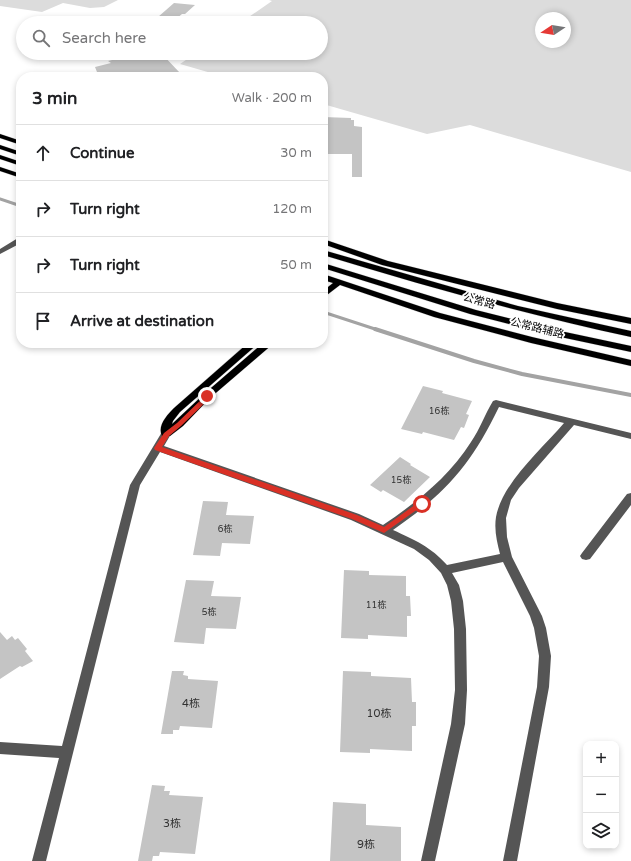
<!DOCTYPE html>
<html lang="en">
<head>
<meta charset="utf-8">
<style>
	:root { --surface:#fff; --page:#f2f2f2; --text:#202124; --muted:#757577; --line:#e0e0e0 }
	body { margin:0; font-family:"Varela Round","Noto Sans SC",sans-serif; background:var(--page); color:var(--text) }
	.controls { position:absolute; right:12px; bottom:12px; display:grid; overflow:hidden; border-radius:8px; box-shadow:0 2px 6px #0003 }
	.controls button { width:36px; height:36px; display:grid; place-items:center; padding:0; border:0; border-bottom:1px solid var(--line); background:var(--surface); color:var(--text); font:20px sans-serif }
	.compass { position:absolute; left:535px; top:12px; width:36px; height:36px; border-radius:50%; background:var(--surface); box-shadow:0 2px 6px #0003; rotate:258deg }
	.stop { position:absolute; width:12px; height:12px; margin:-9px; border:3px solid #d93025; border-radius:50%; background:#fff }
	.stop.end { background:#d93025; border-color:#fff; box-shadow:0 1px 4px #0008 }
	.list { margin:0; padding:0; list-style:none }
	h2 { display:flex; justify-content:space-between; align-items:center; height:52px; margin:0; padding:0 16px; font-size:17px }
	h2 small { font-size:13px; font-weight:400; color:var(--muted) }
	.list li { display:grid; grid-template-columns:26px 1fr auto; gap:12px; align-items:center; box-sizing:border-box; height:56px; padding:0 16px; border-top:1px solid var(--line) }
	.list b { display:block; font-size:15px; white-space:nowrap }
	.list em { font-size:13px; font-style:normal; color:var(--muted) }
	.icon { flex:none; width:22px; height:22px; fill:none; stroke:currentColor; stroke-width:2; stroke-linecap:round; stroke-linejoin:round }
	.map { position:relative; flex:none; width:631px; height:861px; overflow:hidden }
	.search { position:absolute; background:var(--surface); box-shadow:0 2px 6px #0003; left:16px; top:16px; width:312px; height:44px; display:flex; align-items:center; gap:10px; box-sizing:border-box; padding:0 14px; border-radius:22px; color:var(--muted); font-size:15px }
	.panel { position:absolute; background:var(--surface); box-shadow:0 2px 6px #0003; left:16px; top:72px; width:312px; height:276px; border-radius:16px }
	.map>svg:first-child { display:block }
</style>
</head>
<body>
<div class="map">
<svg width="631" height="861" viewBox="0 0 631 861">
	<rect width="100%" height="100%" fill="#fff"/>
	<path fill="#dcdcdc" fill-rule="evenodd" d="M0,0H118L104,7L90,8L63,3L42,12L0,6Z
		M269,0H631V172L470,125L427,134L323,104V77H225L180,64L196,53H321V23H240L272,1ZM541,18H565V42H541Z"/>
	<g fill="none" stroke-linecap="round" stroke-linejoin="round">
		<path stroke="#a3a3a3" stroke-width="3" d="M0,199L21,206
			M323,312L378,330"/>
		<path stroke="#a3a3a3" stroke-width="4" d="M375,329L474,361L522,374L631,395"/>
	</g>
	<path fill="#c4c4c4" d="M174,3L195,5L185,14H182L176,19L158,17Z
		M140,53H161L180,73L155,77H99L95,67L111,63L108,61Z
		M323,117L351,118V120H354V126L362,127V177H352V154H323Z
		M423,386L443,391L442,393L472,401L466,414L469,415L464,428L461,427L454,440L423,432L422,434L401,429Z
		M400,457L411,464L410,465L430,477L404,502L383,490L381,492L370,485Z
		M203,501L228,502L226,515L254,516L250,544L222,543L220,556L193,555Z
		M344,570L369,571V575L406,576V596H410L411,616H407V637L368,635V639L341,638Z
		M186,580L214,581L211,596L241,597L236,629L206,628L204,644L174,642Z
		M0,632L7,640L12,636L15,640L18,638L27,649L25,651L33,661L22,667L20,666L0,679Z
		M172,671H184L183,675L188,676V679L218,681L212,728L180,726L179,730H173V734H161Z
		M343,671L371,672V676L411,678L412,702H416V726H412V751L370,749V753L340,752Z
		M152,785L165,786L164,791H170L169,795L203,797L195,854L160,852L159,856H153L152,861H138Z
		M333,802L366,804V825L401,827V861H330Z"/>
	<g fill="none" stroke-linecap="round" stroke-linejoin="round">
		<g stroke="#dbdbdb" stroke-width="1">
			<path id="major" d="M0,134L21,141V145L0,138Z
				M0,145L21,152V156L0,149Z
				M0,155L21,162V166L0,159Z
				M0,167L21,174V178L0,171Z
				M323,239L388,261L557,303L631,318V324L557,309L382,265L323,244Z
				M323,250L518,306L631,331V337C527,315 425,286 323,255Z
				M323,263L476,310L551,329L631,346V352L551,335L470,314L323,268Z
				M323,274L440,313L532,337L631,360V366L531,343L434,317L340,285L323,298V291L333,283L323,280Z
				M248,343H259L180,412L173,421L172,424L204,394L263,343H274L210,398L183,426L170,436H162C157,426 167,415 174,408Z"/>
		</g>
		<path fill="#555" fill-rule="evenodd" d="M18,238H21V243L0,254V249Z
			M496,400L631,433V439L574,425L519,488L511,500L506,518L507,537L512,557L542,616L546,628L551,656L549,687L517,861H503L537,687L539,656L534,628L530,616L503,562L452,573L459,585L463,601L466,629L467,690L465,724L435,861H421L451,724L455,690L454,629L451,601L447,585L441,573L429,560L414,549L351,520L160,452L140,485L46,861H32L59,758L0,754V742L62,746L130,485L162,432L166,431L171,434L164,446L359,514L383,525C417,502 449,477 471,442C480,429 485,414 493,401ZM499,407L564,423C542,449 502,483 496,517C494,530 497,542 500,554L447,565C431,547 415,540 393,530C446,493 471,465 499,407Z
			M631,493V505L590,559L586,560L582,559L580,556L582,553L627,494Z"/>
		<use href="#major" fill="#000" fill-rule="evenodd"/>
	</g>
	<path fill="#d93025" d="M207,394L210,395V398L181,426L169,436L162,447L357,515L384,527L419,502H424L425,504L384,533L352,519L155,450L154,448L164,433L177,423Z"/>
	<g text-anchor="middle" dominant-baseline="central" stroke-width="3.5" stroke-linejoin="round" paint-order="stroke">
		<g font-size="9" fill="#313131">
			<text x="439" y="411">16栋</text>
			<text x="401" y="480">15栋</text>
			<text x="225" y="529">6栋</text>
			<text x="376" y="605">11栋</text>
			<text x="209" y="612">5栋</text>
		</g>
		<g font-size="11" fill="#000" stroke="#fff">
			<text transform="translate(479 301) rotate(15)">公常路</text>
			<text transform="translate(537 328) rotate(14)">公常路辅路</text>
		</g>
		<g font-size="11" fill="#313131">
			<text x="191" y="703">4栋</text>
			<text x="379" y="713">10栋</text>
			<text x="172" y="823">3栋</text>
			<text x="366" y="844">9栋</text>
		</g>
	</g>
</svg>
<div class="controls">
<button>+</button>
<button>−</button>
<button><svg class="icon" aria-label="layers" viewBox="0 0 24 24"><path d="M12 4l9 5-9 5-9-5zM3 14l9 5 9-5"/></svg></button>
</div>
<svg class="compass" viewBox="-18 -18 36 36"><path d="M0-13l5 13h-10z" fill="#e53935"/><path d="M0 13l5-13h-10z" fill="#757577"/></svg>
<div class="stop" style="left:422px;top:504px"></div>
<div class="stop end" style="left:207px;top:396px"></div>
<div class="search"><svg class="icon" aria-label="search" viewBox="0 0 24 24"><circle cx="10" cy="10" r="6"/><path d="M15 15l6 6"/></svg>Search here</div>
<section class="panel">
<h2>3 min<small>Walk · 200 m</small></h2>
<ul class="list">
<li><svg class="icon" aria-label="ahead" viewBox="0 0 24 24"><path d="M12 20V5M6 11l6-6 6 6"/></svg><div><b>Continue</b></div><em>30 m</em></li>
<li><svg class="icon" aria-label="right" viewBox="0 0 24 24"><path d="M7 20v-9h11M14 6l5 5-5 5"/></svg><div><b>Turn right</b></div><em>120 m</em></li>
<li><svg class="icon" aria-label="right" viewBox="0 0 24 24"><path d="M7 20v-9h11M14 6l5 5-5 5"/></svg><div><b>Turn right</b></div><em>50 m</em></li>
<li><svg class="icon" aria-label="arrive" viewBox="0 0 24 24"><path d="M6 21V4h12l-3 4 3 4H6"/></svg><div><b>Arrive at destination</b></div></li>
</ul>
</section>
</div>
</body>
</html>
